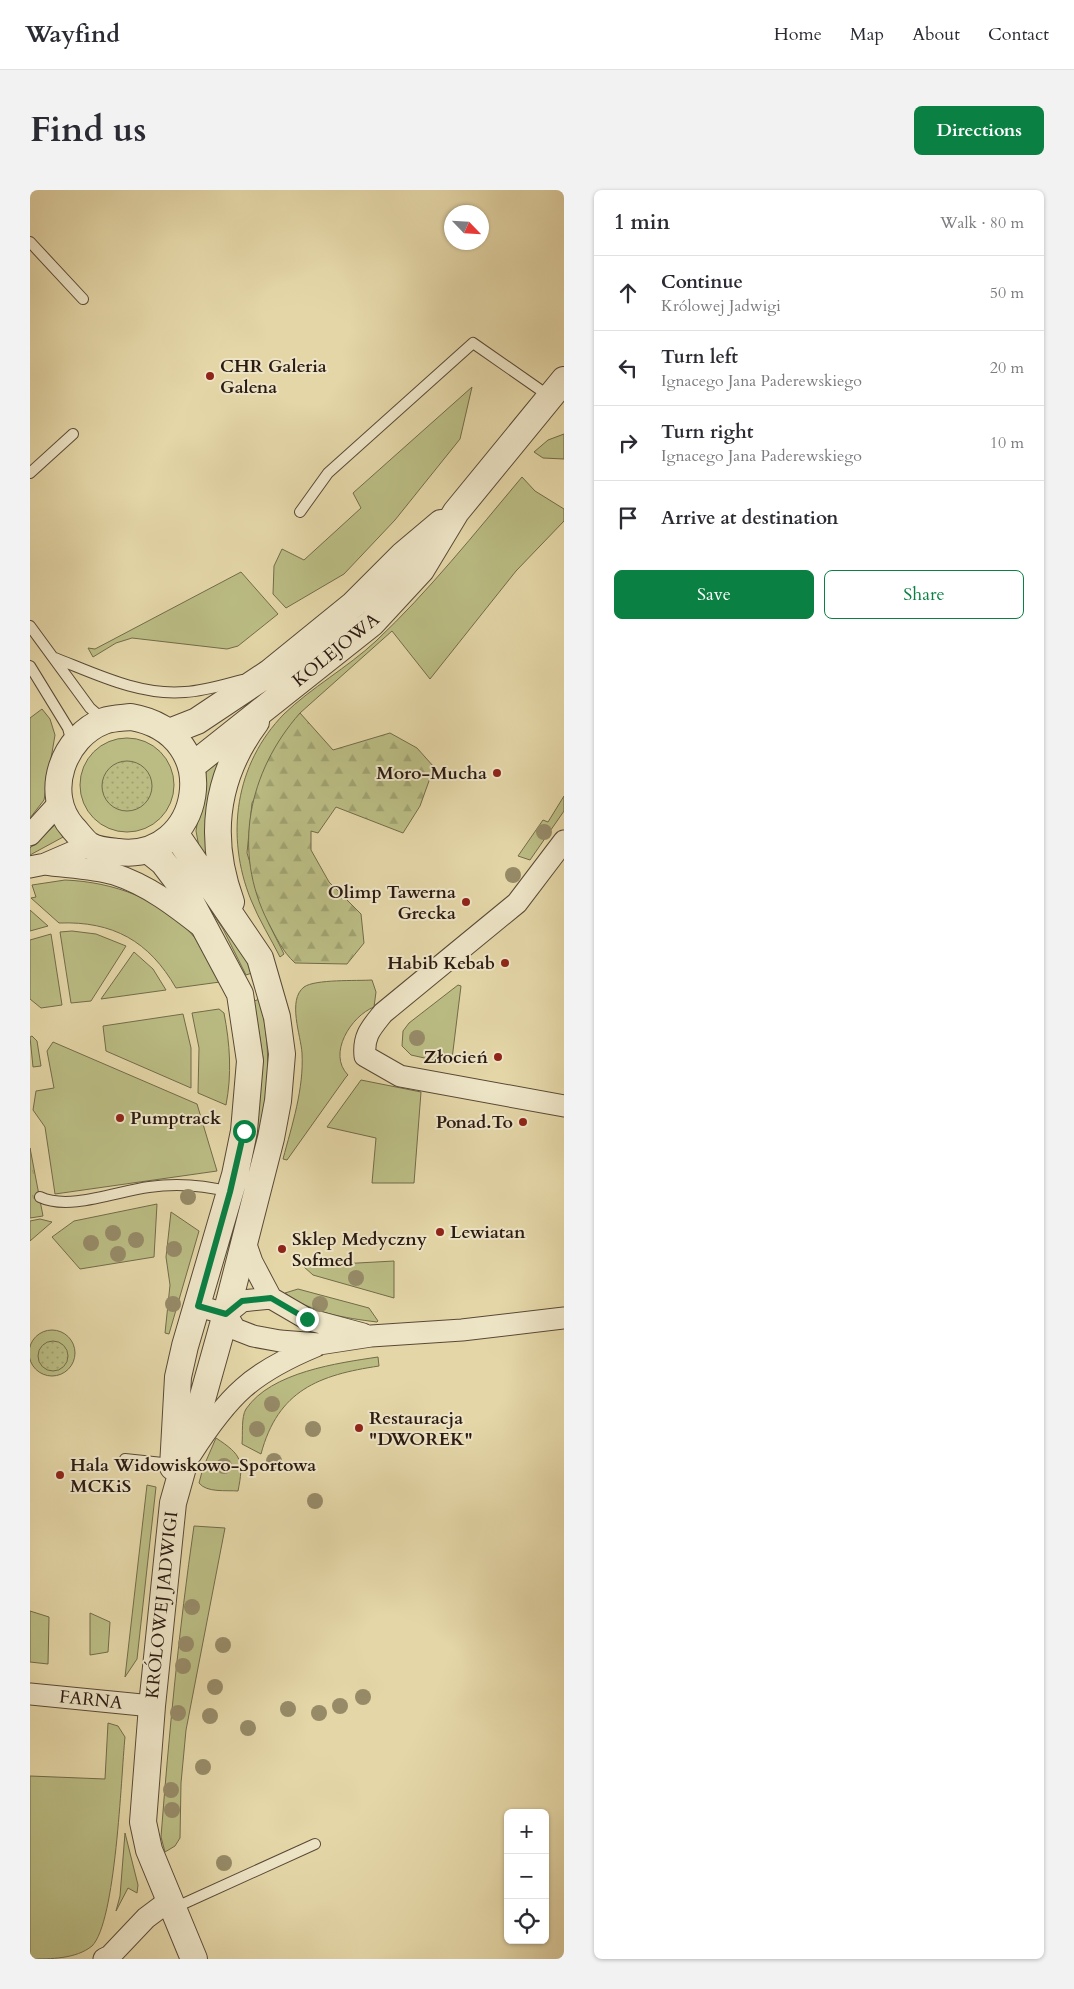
<!DOCTYPE html>
<html lang="en">
<head>
<meta charset="utf-8">
<style>
	:root { --surface:#fff; --page:#f2f2f3; --text:#2b2b33; --muted:#7c7c81; --line:#e1e1e2; --accent:#0b8043 }
	body { margin:0; font-family:Cardo,serif; background:var(--page); color:var(--text) }
	.controls { position:absolute; right:15px; bottom:15px; display:grid; overflow:hidden; border-radius:8px; box-shadow:0 1px 4px #0004 }
	.controls button { width:45px; height:45px; display:grid; place-items:center; padding:0; border:0; border-bottom:1px solid var(--line); background:var(--surface); color:var(--text); font:25px sans-serif }
	.compass { position:absolute; left:414px; top:15px; width:45px; height:45px; border-radius:50%; background:var(--surface); box-shadow:0 1px 4px #0004; rotate:115deg }
	.stop { position:absolute; width:15px; height:15px; margin:-11px; border:4px solid #0b8043; border-radius:50%; background:#fff }
	.stop.end { background:#0b8043; border-color:#fff; box-shadow:0 1px 5px #0008 }
	.list { margin:0; padding:0; list-style:none }
	h2 { display:flex; justify-content:space-between; align-items:center; height:65px; margin:0; padding:0 20px; font-size:21px }
	h2 small { font-size:16px; font-weight:400; color:var(--muted) }
	.list li { display:grid; grid-template-columns:32px 1fr auto; gap:15px; align-items:center; box-sizing:border-box; height:75px; padding:0 20px; border-top:1px solid var(--line) }
	.list b { display:block; font-size:19px; white-space:nowrap }
	.list p { margin:0; font-size:16px; white-space:nowrap; color:var(--muted) }
	.list em { font-size:16px; font-style:normal; color:var(--muted) }
	.actions { display:flex; gap:10px; padding:15px 20px }
	.actions a { flex:1; padding:11px 0; border:1px solid var(--accent); border-radius:8px; text-align:center; font-size:18px; color:var(--accent) }
	.actions .main { background:var(--accent); color:#fff }
	.icon { flex:none; width:28px; height:28px; fill:none; stroke:currentColor; stroke-width:2; stroke-linecap:round; stroke-linejoin:round }
	.map { position:relative; flex:none; width:534px; height:1769px; overflow:hidden; border-radius:8px }
	header { display:flex; align-items:center; gap:30px; box-sizing:border-box; height:70px; padding:0 25px; background:var(--surface); border-bottom:1px solid var(--line) }
	header strong { font-size:24px }
	nav { display:flex; gap:28px; margin-inline-start:auto; font-size:18px }
	.intro { display:flex; align-items:center; justify-content:space-between; box-sizing:border-box; height:120px; padding:0 30px }
	h1 { margin:0; font-size:35px }
	.button { padding:12px 22px; border-radius:8px; background:var(--accent); color:#fff; font-size:18px; font-weight:700 }
	main { display:flex; gap:30px; padding:0 30px }
	aside { flex:1; background:var(--surface); border-radius:8px; box-shadow:0 1px 4px #0004 }
	.map>svg:first-child { display:block }
</style>
</head>
<body>
<header>
<strong>Wayfind</strong>
<nav><a>Home</a><a>Map</a><a>About</a><a>Contact</a></nav>
</header>
<div class="intro"><h1>Find us</h1><a class="button">Directions</a></div>
<main>
<div class="map">
<svg width="534" height="1769" viewBox="0 0 534 1769">
	<defs>
		<pattern id="forest-firs" width="22" height="20" patternUnits="userSpaceOnUse" patternTransform="scale(1.25)"><rect width="22" height="20" fill="#babc83"/><path d="M5 1l3.5 6h-7zM16 11l3.5 6h-7z" fill="#a0a170"/></pattern>
		<pattern id="park-tufts" width="24" height="20" patternUnits="userSpaceOnUse" patternTransform="scale(1.25)"><rect width="24" height="20" fill="#babc83"/><path d="M3 7l-1-3M5 7V3M7 7l1-3M15 17l-1-3M17 17v-4M19 17l1-3" fill="none" stroke="#a0a170"/></pattern>
		<pattern id="garden-dots" width="8" height="8" patternUnits="userSpaceOnUse" patternTransform="scale(1.25)"><rect width="8" height="8" fill="#babc83"/><path d="M2 2h.1M6 6h.1" fill="none" stroke="#a0a170" stroke-width="1.8" stroke-linecap="round"/></pattern>
	</defs>
	<rect width="100%" height="100%" fill="#e4d6a7"/>
	<filter id="stains"><feTurbulence type="fractalNoise" baseFrequency=".004" numOctaves="4"/><feColorMatrix values="0 0 0 0 .2 0 0 0 0 .09 0 0 0 0 .02 0 0 0 .5 -.17"/></filter>
	<radialGradient id="worn" r=".72"><stop offset=".6" stop-color="#630" stop-opacity="0"/><stop offset="1" stop-color="#630" stop-opacity=".3"/></radialGradient>
	<path fill="#babc83" stroke="#726b4a" d="M442,197L430,249L365,330L314,384L256,418L243,404L244,376L252,359L274,370L331,318L323,303Z
		M534,244V269L513,268L504,262L518,250Z
		M492,287L505,301L534,319V331L486,381L400,489L362,441L270,523L222,613L217,663L239,734L254,764L250,767C241,749 229,730 221,710C195,646 205,574 254,524C282,497 317,478 346,451C399,401 445,343 492,287Z
		M211,382L248,424L208,456L197,459L102,448L86,453L63,467L58,458L65,459Z
		M12,519L20,529L25,545L14,610L0,628V528Z
		M50 595a47 47 0 1 1 94 0a47 47 0 1 1-94 0Z
		M192,555L177,671L169,657L166,641L168,628L177,577Z
		M534,606V621L500,670L488,666L513,630L518,632Z
		M26,634L35,646L0,665V658Z
		M143,660L215,767L222,783L216,785L193,739L142,662Z
		M35,690C83,692 133,709 165,748C175,761 182,777 190,792L146,798C119,751 83,731 29,733L1,708L6,707L2,695Z
		M0,720L18,736L0,741Z
		M42,741L66,744L96,756L61,811L41,813L30,742Z
		M21,744L32,815L11,818L0,809V750Z
		M104,762L123,779L136,800L71,809Z
		M342,790L346,802L344,817C321,826 297,864 318,885L316,887L257,970L253,969C262,935 274,899 272,863C271,846 257,810 274,797C285,789 327,791 342,790Z
		M428,795L431,796L422,869L417,873L381,865L372,856L373,841L379,833Z
		M230,809C242,863 239,899 227,952H225L233,868L224,811Z
		M189,819L194,823C200,854 202,884 196,915L168,903L169,858L162,823Z
		M153,824L161,858V898L76,861L73,836Z
		M2,846L7,851L11,876L3,877L0,847Z
		M23,852L167,914L187,981L25,1004L15,937L3,920L6,901L24,898L17,861Z
		M331,890L391,902L384,993H342L346,948L297,937Z
		M127,1014L124,1067L50,1079L22,1047L44,1031Z
		M141,1022L169,1041L139,1144L135,1143L140,1095L136,1067Z
		M10,1029L22,1032L0,1051V1031Z
		M364,1071V1108L283,1085L273,1076Z
		M268,1099L339,1118L348,1131L347,1132C315,1128 281,1123 255,1103Z
		M-1 1163a23 23 0 1 1 46 0a23 23 0 1 1-46 0Z
		M348,1167L349,1176C289,1185 248,1200 231,1264L212,1254C213,1244 211,1227 216,1219C241,1182 308,1173 348,1167Z
		M186,1248C212,1265 214,1271 208,1301C196,1300 177,1303 169,1293L173,1278Z
		M117,1295L126,1297L107,1469L95,1487Z
		M164,1336L195,1338L156,1540L151,1593L150,1648L145,1656L135,1662L131,1647C139,1543 149,1439 164,1336Z
		M0,1421L19,1427L18,1474L0,1472Z
		M60,1423L80,1432L78,1462L60,1465Z
		M78,1533L88,1536L95,1547C91,1587 86,1732 62,1756C46,1769 21,1769 0,1769V1586L75,1589Z
		M95,1643L108,1695L107,1703L98,1698L86,1721L90,1706Z"/>
	<path fill="url(#forest-firs)" stroke="#726b4a" d="M270,523L303,560L360,543L387,558L404,577L390,616L373,643L306,617L288,643L281,641V660L299,692L331,724L334,753L317,774L265,773C252,761 246,747 238,732C202,661 218,582 270,523Z"/>
	<path fill="url(#park-tufts)" stroke="#726b4a" d="M0,958L13,1026L0,1028Z"/>
	<path fill="url(#garden-dots)" stroke="#726b4a" d="M72 596a25 25 0 1 1 50 0a25 25 0 1 1-50 0Z
		M8 1166a15 15 0 1 1 30 0a15 15 0 1 1-30 0Z"/>
	<g fill="none" stroke-linecap="round" stroke-linejoin="round">
		<g stroke="#594936" stroke-width="12">
			<path id="service" d="M0,52L53,109
				M0,283L43,244
				M270,322L298,283L443,153L519,206
				M0,436L60,518L74,530
				M25,468C66,484 110,506 155,502C174,501 193,495 212,490
				M0,476L38,538L42,553
				M10,1007C39,1021 88,1001 119,997C147,993 173,995 200,1002
				M95,1269L142,1274
				M144,1718L285,1654"/>
		</g>
		<g stroke="#594936" stroke-width="23">
			<path id="minor" d="M0,645L30,612
				M534,651L487,713L353,823C341,838 333,846 335,866L370,886L534,916
				M15,674C36,677 64,678 84,684C118,695 145,716 173,738
				M0,677L15,674L59,655
				M214,1049L222,1072L241,1108L277,1129L333,1144
				M168,1116L196,1124L205,1139L223,1146L250,1151L289,1154L341,1146L432,1140L534,1128
				M196,1124L212,1111L241,1108
				M161,1264C199,1205 221,1183 286,1156
				M0,1504L122,1516
				M74,1769L80,1766L116,1728L140,1710"/>
		</g>
		<g stroke="#594936" stroke-width="28">
			<path id="tertiary" d="M101,527C198,544 172,673 88,662C79,661 66,660 59,655C53,651 48,643 43,638C12,603 34,546 74,531C82,528 92,528 101,527Z
				M139,542L167,531L239,483L324,414L373,365L411,333
				M162,576L342,433L391,380L426,322L534,190
				M145,643L230,768L247,827L252,864L248,911L241,948L196,1124L143,1313L122,1516L113,1632L119,1660L164,1769
				M118,660L133,672L155,701L210,804L220,871L214,941L205,985L155,1156L148,1187L143,1277
				M201,712C178,649 185,587 226,532"/>
		</g>
		<use href="#service" stroke="#ede4c6" stroke-width="10"/>
		<use href="#minor" stroke="#ede4c6" stroke-width="21"/>
		<use href="#tertiary" stroke="#ede4c6" stroke-width="26"/>
	</g>
	<g fill="#968a67">
		<circle cx="514" cy="642" r="8"/>
		<circle cx="483" cy="685" r="8"/>
		<circle cx="387" cy="848" r="8"/>
		<circle cx="158" cy="1007" r="8"/>
		<circle cx="83" cy="1043" r="8"/>
		<circle cx="106" cy="1050" r="8"/>
		<circle cx="61" cy="1053" r="8"/>
		<circle cx="144" cy="1059" r="8"/>
		<circle cx="88" cy="1064" r="8"/>
		<circle cx="326" cy="1088" r="8"/>
		<circle cx="143" cy="1114" r="8"/>
		<circle cx="290" cy="1114" r="8"/>
		<circle cx="242" cy="1214" r="8"/>
		<circle cx="227" cy="1239" r="8"/>
		<circle cx="283" cy="1239" r="8"/>
		<circle cx="244" cy="1271" r="8"/>
		<circle cx="194" cy="1276" r="8"/>
		<circle cx="285" cy="1311" r="8"/>
		<circle cx="162" cy="1417" r="8"/>
		<circle cx="156" cy="1454" r="8"/>
		<circle cx="193" cy="1455" r="8"/>
		<circle cx="153" cy="1476" r="8"/>
		<circle cx="185" cy="1497" r="8"/>
		<circle cx="333" cy="1507" r="8"/>
		<circle cx="310" cy="1516" r="8"/>
		<circle cx="258" cy="1519" r="8"/>
		<circle cx="148" cy="1523" r="8"/>
		<circle cx="289" cy="1523" r="8"/>
		<circle cx="180" cy="1526" r="8"/>
		<circle cx="218" cy="1538" r="8"/>
		<circle cx="173" cy="1577" r="8"/>
		<circle cx="141" cy="1600" r="8"/>
		<circle cx="142" cy="1620" r="8"/>
		<circle cx="194" cy="1673" r="8"/>
	</g>
	<g fill="none" stroke-linecap="round" stroke-linejoin="round">
		<path stroke="#0b8043" stroke-width="6" d="M214,941L200,1002L168,1116L196,1124L212,1111L241,1108L277,1129"/>
	</g>
	<g fill="#8f2418" stroke="#ede4c6" stroke-width="2">
		<circle cx="180" cy="186" r="5"/>
		<circle cx="467" cy="583" r="5"/>
		<circle cx="436" cy="712" r="5"/>
		<circle cx="475" cy="773" r="5"/>
		<circle cx="468" cy="867" r="5"/>
		<circle cx="90" cy="928" r="5"/>
		<circle cx="493" cy="932" r="5"/>
		<circle cx="410" cy="1042" r="5"/>
		<circle cx="252" cy="1059" r="5"/>
		<circle cx="329" cy="1238" r="5"/>
		<circle cx="30" cy="1285" r="5"/>
	</g>
	<g text-anchor="middle" dominant-baseline="central" stroke-width="4" stroke-linejoin="round" paint-order="stroke">
		<g font-size="18" font-weight="bold" fill="#2b1a11" stroke="#ede4c6" text-anchor="start">
			<text x="190" y="176">CHR Galeria<tspan x="190" dy="21">Galena</tspan></text>
			<text x="457" y="583" text-anchor="end">Moro-Mucha</text>
			<text x="426" y="702" text-anchor="end">Olimp Tawerna<tspan x="426" dy="21">Grecka</tspan></text>
			<text x="465" y="773" text-anchor="end">Habib Kebab</text>
			<text x="458" y="867" text-anchor="end">Złocień</text>
			<text x="100" y="928">Pumptrack</text>
			<text x="483" y="932" text-anchor="end">Ponad.To</text>
			<text x="420" y="1042">Lewiatan</text>
			<text x="262" y="1049">Sklep Medyczny<tspan x="262" dy="21">Sofmed</tspan></text>
			<text x="339" y="1228">Restauracja<tspan x="339" dy="21">"DWOREK"</tspan></text>
			<text x="40" y="1275">Hala Widowiskowo-Sportowa<tspan x="40" dy="21">MCKiS</tspan></text>
		</g>
		<g font-size="18" fill="#2b1a11" stroke="#ede4c6">
			<text transform="translate(306 460) rotate(-39)">KOLEJOWA</text>
			<text transform="translate(132 1415) rotate(-84)">KRÓLOWEJ JADWIGI</text>
			<text transform="translate(61 1510) rotate(6)">FARNA</text>
		</g>
	</g>
	<rect width="100%" height="100%" filter="url(#stains)"/>
	<rect width="100%" height="100%" fill="url(#worn)"/>
</svg>
<div class="controls">
<button>+</button>
<button>−</button>
<button><svg class="icon" aria-label="locate" viewBox="0 0 24 24"><circle cx="12" cy="12" r="6"/><path d="M12 2v4M12 18v4M2 12h4M18 12h4"/></svg></button>
</div>
<svg class="compass" viewBox="-18 -18 36 36"><path d="M0-13l5 13h-10z" fill="#e53935"/><path d="M0 13l5-13h-10z" fill="#7c7c81"/></svg>
<div class="stop" style="left:214px;top:941px"></div>
<div class="stop end" style="left:277px;top:1129px"></div>
</div>
<aside>
<h2>1 min<small>Walk · 80 m</small></h2>
<ul class="list">
<li><svg class="icon" aria-label="ahead" viewBox="0 0 24 24"><path d="M12 20V5M6 11l6-6 6 6"/></svg><div><b>Continue</b><p>Królowej Jadwigi</p></div><em>50 m</em></li>
<li><svg class="icon" aria-label="left" viewBox="0 0 24 24"><path d="M17 20v-9H6M10 6l-5 5 5 5"/></svg><div><b>Turn left</b><p>Ignacego Jana Paderewskiego</p></div><em>20 m</em></li>
<li><svg class="icon" aria-label="right" viewBox="0 0 24 24"><path d="M7 20v-9h11M14 6l5 5-5 5"/></svg><div><b>Turn right</b><p>Ignacego Jana Paderewskiego</p></div><em>10 m</em></li>
<li><svg class="icon" aria-label="arrive" viewBox="0 0 24 24"><path d="M6 21V4h12l-3 4 3 4H6"/></svg><div><b>Arrive at destination</b></div></li>
</ul>
<div class="actions"><a class="main">Save</a><a>Share</a></div>
</aside>
</main>
</body>
</html>
